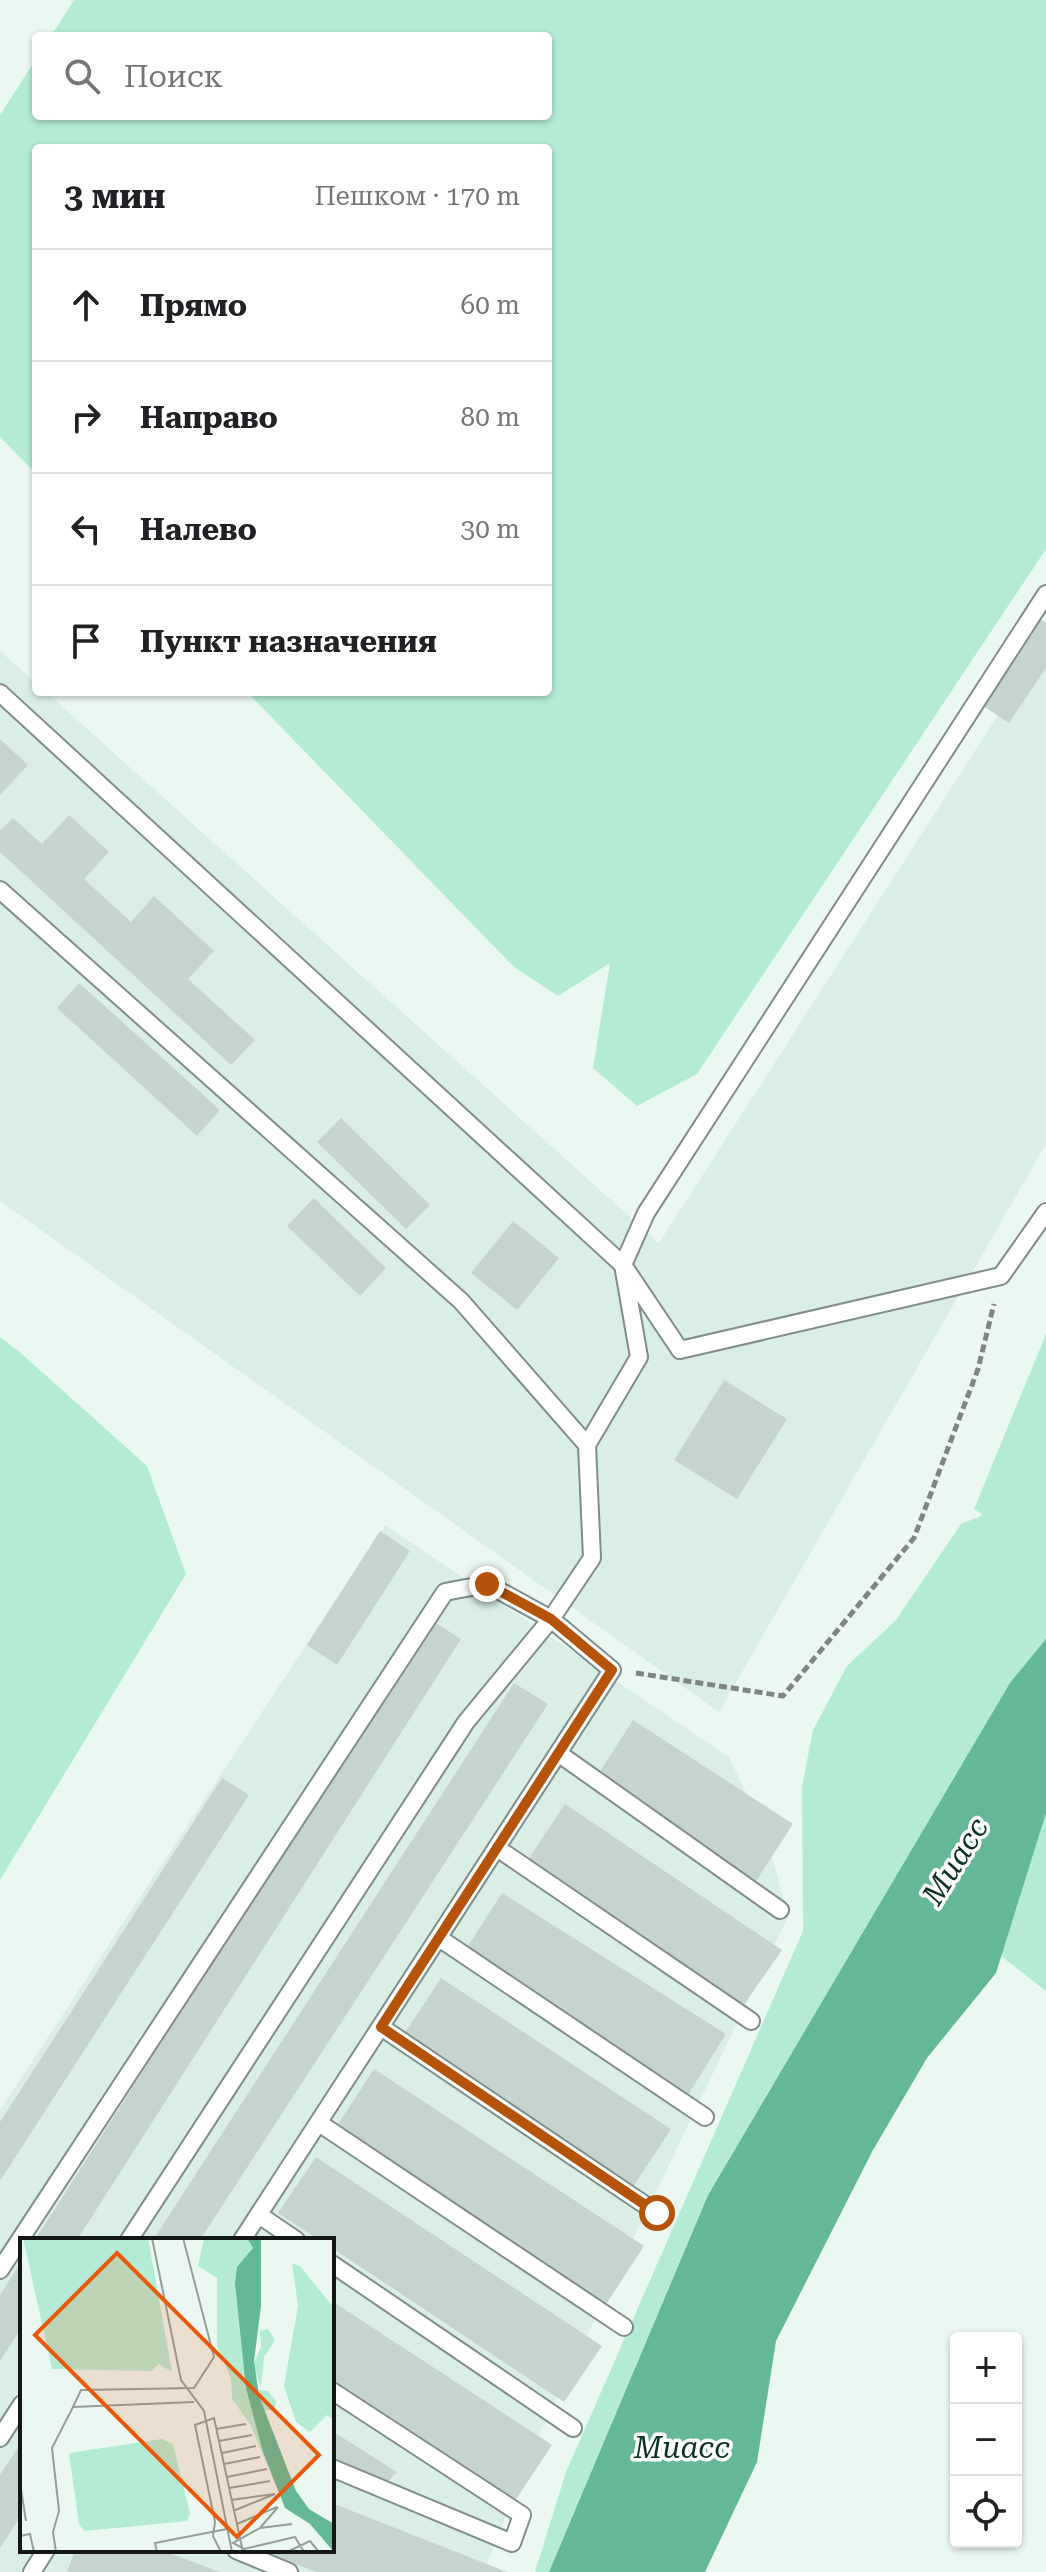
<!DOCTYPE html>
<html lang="ru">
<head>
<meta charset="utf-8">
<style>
	:root { --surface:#fff; --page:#f2f2f2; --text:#202124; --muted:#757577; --line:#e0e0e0 }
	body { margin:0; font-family:"Roboto Serif",serif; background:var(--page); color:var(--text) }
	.controls { position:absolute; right:24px; bottom:24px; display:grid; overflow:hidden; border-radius:8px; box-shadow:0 2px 6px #0004 }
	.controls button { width:72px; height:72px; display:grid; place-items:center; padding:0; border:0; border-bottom:2px solid var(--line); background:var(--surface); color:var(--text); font:40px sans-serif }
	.stop { position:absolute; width:24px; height:24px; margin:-18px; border:6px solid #b45309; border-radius:50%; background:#fff }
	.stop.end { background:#b45309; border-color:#fff; box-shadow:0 2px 8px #0008 }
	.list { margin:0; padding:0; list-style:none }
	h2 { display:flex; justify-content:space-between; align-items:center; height:104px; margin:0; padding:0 32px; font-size:34px }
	h2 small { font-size:26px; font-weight:400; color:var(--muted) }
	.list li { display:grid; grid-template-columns:52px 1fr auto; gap:24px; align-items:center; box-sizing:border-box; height:112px; padding:0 32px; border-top:2px solid var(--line) }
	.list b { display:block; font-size:30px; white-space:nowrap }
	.list em { font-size:26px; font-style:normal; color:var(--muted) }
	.icon { flex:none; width:44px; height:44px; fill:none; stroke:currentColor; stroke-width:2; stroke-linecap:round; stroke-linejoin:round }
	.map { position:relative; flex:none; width:1046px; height:2572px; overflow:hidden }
	.search { position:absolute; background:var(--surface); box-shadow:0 2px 6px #0004; left:32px; top:32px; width:520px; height:88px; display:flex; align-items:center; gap:20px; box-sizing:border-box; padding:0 28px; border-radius:8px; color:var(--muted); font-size:30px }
	.panel { position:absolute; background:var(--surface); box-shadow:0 2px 6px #0004; left:32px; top:144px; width:520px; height:552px; border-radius:8px }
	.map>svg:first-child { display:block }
</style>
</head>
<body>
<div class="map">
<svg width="1046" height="2572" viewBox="0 0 1046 2572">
	<rect width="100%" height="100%" fill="#ebf8f2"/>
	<path fill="#d9efe5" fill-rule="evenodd" d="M1046,640V1144L719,1712L0,1201V651L36,683V692H46L659,1243Z
		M385,1525L729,1757L767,1837L788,1917L525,2465L484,2572H0V2110ZM22,2240H332V2550H22Z"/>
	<path fill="#b4ebd4" d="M74,0H1046V549L697,1074L637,1106L593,1068L610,963L558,996L514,967L247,692H548V148H36V474L0,437V115L36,59V116H548V36H51Z
		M1046,1334V1991L971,1933L866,1928L708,2194L549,2572H535L566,2472L803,1931L802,1787L813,1730L847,1666L896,1620L961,1524L983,1515L974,1509Z
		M0,1337L22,1354L147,1466L186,1574L0,1880Z"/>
	<path fill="#64b898" d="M1046,1639V1813L996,1973L927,2058L873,2150L776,2341L757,2462L705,2572H549L708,2195L1010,1683Z"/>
	<path fill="#c6d4ce" d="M1040,619L1046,623V668L1009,723L983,706Z
		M0,739L28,765L0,795Z
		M69,815L109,852L84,879L131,922L154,896L214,951L188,979L255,1040L231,1065L0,852V831L13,818L42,844Z
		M79,983L220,1110L197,1136L57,1008Z
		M341,1118L430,1205L406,1229L317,1142Z
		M314,1198L386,1268L360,1296L287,1226Z
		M513,1221L559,1258L517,1310L471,1273Z
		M724,1380L787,1419L737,1499L674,1460Z
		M380,1531L410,1551L337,1665L307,1645Z
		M431,1620L461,1639L77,2240H35Z
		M514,1683L548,1704L200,2240H153Z
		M633,1720L793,1824L756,1881L597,1776Z
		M222,1778L249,1795L0,2181V2122Z
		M565,1804L782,1950L743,2006L527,1861Z
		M502,1893L726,2034L688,2095L463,1954Z
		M441,1978L671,2129L631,2190L401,2039Z
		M374,2069L644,2246L605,2306L335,2129Z
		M316,2157L602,2346L564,2402L332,2248V2240H319L278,2213Z
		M22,2260V2327L0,2361V2295Z
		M332,2301L552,2445L513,2504L332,2386Z
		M332,2431L397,2472L384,2486L332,2463Z
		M22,2441V2514L0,2548V2475Z
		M332,2503L507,2572H316L260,2550H332Z
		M75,2550H161L220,2572H67Z"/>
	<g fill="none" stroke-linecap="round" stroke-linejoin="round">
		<g stroke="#818d88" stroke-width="20">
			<path id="lane" d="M0,693L623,1265L680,1350L1001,1276L1046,1212
				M0,890L461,1301L587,1445
				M558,1753L780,1910
				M497,1848L751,2021
				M439,1938L705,2117
				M381,2027L657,2213
				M319,2123L624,2327
				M259,2215L296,2240
				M129,2240L466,1722L551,1619L592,1558L587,1445L639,1357L623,1265L646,1213L1046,594
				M332,2264L573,2428
				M0,2270L445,1592L487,1584L551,1619L612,1670L242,2240
				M332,2391L522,2515L512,2543L332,2468
				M0,2438L22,2404
				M236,2550L289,2572
				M32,2572L46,2550"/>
		</g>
		<path stroke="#7d8682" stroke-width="5" stroke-dasharray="8 4" stroke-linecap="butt" d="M636,1673L783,1696L914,1538L978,1369L994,1304"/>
		<use href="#lane" stroke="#fff" stroke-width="16"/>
	</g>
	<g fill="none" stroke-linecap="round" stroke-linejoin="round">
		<path stroke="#b45309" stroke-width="10" d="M487,1584L551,1619L612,1670L381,2027L657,2213"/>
	</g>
	<g text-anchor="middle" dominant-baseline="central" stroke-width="7" stroke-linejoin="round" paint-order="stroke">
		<g font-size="30" font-style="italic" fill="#093124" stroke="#fff">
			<text transform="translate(955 1861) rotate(-58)">Миасс</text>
			<text x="682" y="2447">Миасс</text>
		</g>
	</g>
	<g transform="translate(20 2238)">
		<rect width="314" height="314" fill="#ebf8f2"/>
		<path d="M3,0H128L152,134L139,126L131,133L32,131ZM184,0H227L233,9L225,25L227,150L248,153L256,163L255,171L243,173V214L265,270L230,186L212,161L211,140L197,108V40L178,28ZM272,25L281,29L314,70V182L307,177L290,194L276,184L264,148L278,68ZM248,91L255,102L244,119L241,149L233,127L241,109L240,93ZM142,201L153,206L170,276L167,283L65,293L59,287L49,215Z" fill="#b4ebd4"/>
		<path d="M227,0H241V68L234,123L239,158L276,253L289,271L314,286V314L290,286L265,270L243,214L226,150L215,45L217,29L233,10Z" fill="#64b898"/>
		<path fill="none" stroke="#959e9a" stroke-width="2" d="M132,0L161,142L184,173L212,314M53,169L61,152L174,150L194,119L163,0M196,191L226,186M199,203L232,197M202,215L236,208M204,226L240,219M207,239L247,231M0,245L6,283M209,250L250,243M211,262L255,256L213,273M258,269L240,290L213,305L224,311L275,299L284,314M217,286L257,269M240,290L272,286M0,298L10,296L14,314M36,314L33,294L39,273L32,210L53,169L174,164M137,314L135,305L207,291M201,314L193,298L195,284L175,187L194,180L223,314M267,314L290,303L299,314"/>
		<path fill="#e8590c" fill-opacity="0.15" stroke="#e8590c" stroke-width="4" d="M97,15L299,217L217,299L15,97Z"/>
		<rect width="314" height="314" fill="none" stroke="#131816" stroke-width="4"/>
	</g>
</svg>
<div class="controls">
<button>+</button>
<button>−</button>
<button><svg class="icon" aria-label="locate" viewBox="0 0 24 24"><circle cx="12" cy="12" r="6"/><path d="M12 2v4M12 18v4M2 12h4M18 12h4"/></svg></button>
</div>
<div class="stop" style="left:657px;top:2213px"></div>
<div class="stop end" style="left:487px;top:1584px"></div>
<div class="search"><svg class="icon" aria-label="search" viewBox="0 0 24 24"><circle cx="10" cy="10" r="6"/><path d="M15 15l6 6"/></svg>Поиск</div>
<section class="panel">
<h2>3 мин<small>Пешком · 170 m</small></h2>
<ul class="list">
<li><svg class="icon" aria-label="ahead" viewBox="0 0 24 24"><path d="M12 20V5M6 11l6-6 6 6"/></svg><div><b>Прямо</b></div><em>60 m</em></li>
<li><svg class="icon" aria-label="right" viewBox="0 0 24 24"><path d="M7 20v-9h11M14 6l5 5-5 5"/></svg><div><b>Направо</b></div><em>80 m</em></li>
<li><svg class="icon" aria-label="left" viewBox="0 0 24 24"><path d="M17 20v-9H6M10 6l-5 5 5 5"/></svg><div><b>Налево</b></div><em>30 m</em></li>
<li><svg class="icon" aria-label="arrive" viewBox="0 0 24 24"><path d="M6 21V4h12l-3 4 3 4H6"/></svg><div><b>Пункт назначения</b></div></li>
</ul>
</section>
</div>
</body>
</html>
